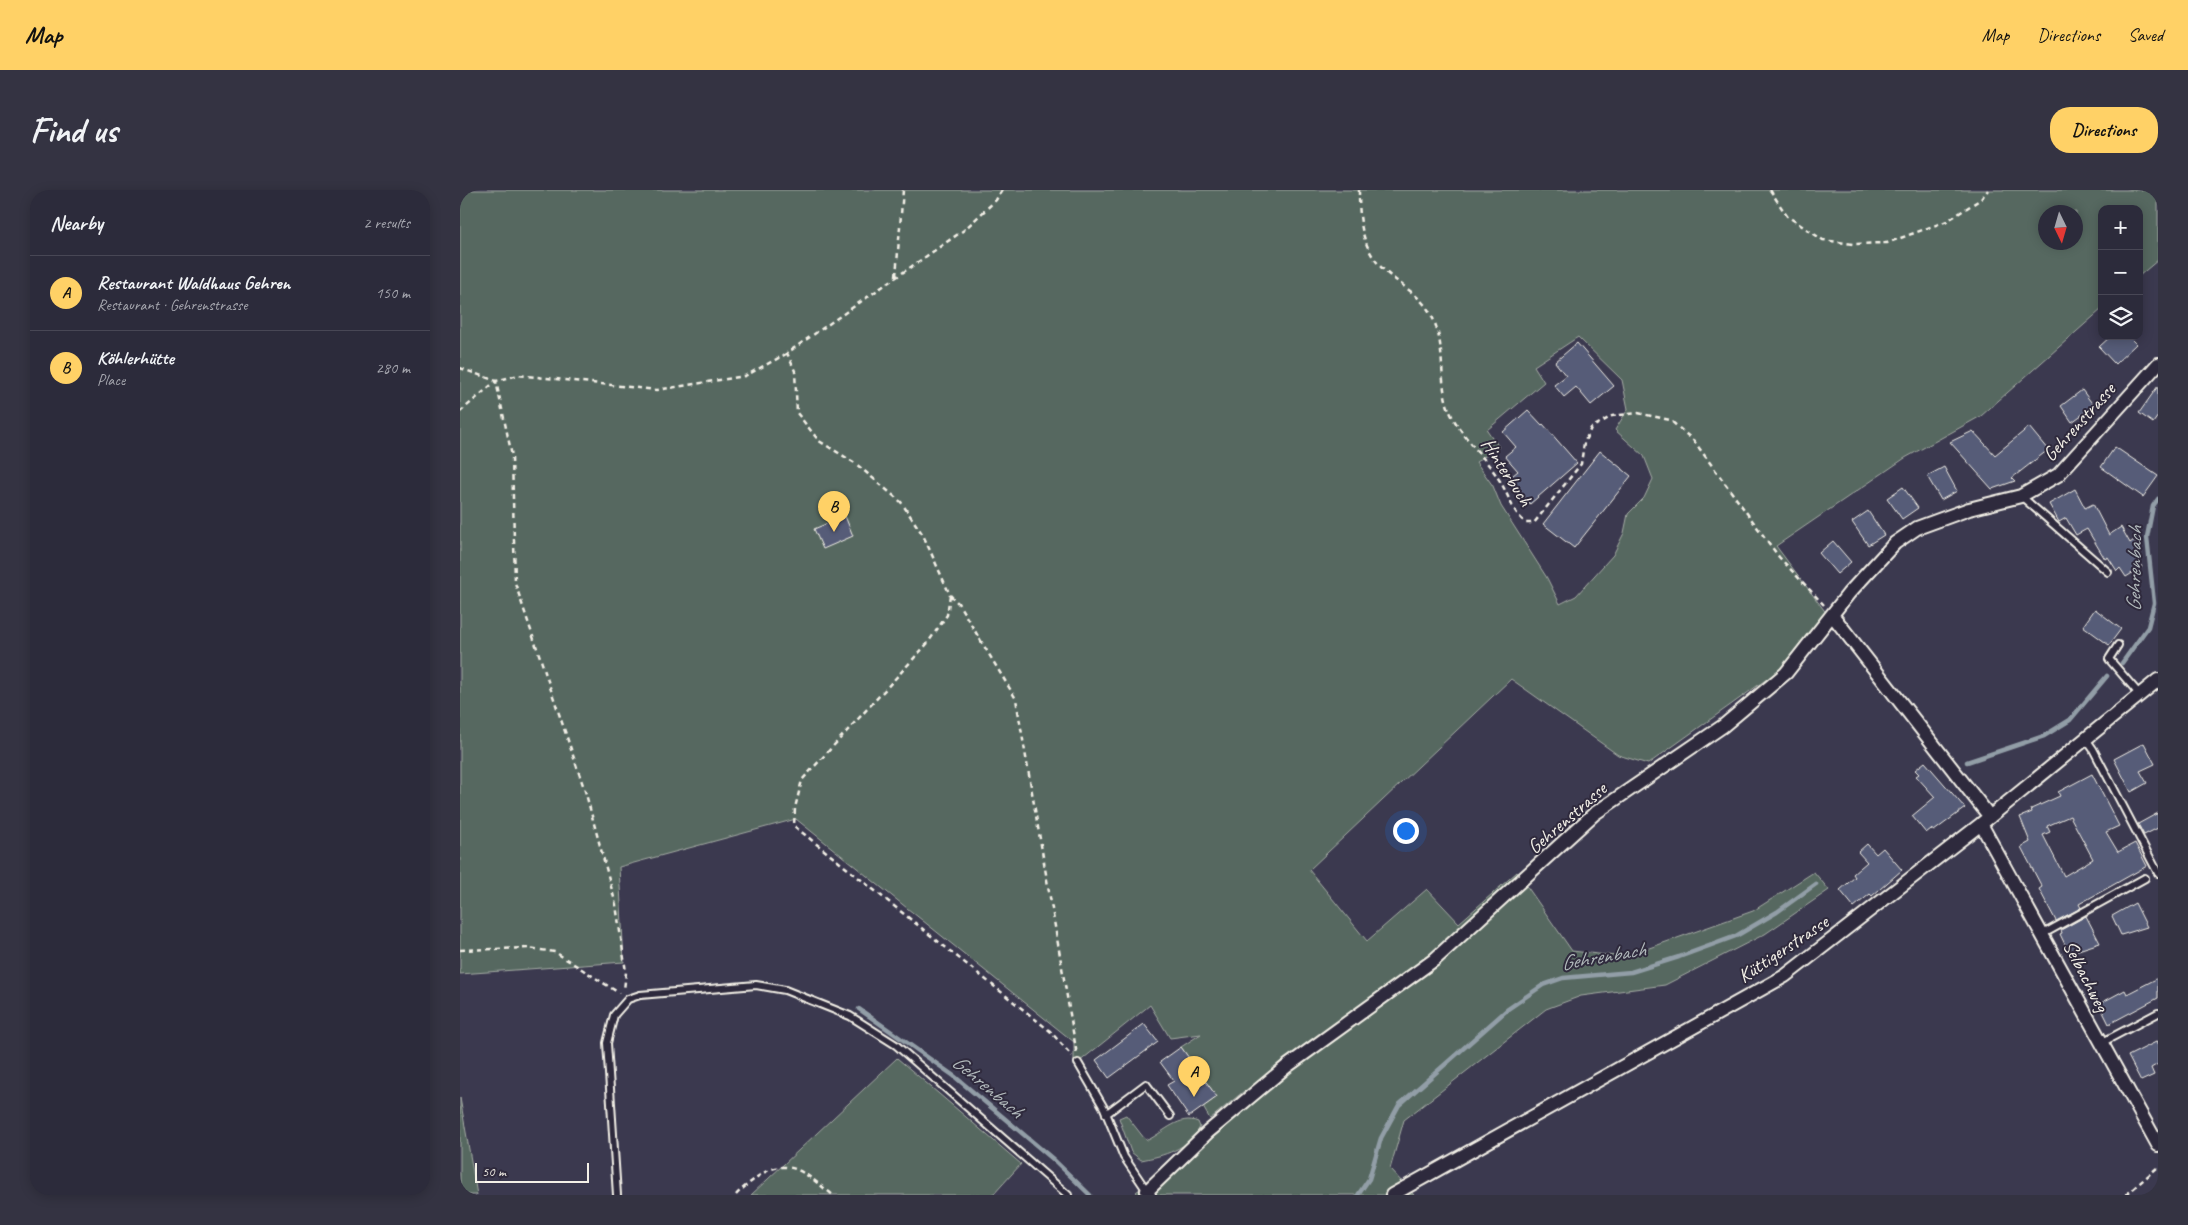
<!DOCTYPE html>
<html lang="en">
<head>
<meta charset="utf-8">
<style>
	:root { --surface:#2c2b3b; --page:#343342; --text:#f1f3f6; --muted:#a6a7af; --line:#484755; --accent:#ffd166 }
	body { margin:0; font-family:Caveat,sans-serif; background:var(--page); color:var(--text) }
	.controls { position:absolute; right:15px; top:15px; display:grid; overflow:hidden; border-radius:10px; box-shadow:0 2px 12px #0003 }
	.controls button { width:45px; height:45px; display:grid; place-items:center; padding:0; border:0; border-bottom:1px solid var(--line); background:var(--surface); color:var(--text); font:25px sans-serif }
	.compass { position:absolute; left:1578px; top:15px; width:45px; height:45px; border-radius:50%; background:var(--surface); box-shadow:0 2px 12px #0003; rotate:175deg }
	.scale { position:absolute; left:15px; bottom:12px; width:114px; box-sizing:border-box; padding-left:5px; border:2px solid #f4f1e8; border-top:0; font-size:14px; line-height:18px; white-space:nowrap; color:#f4f1e8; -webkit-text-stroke:4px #2f2a3d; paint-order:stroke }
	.you { position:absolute; left:945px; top:640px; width:18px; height:18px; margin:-12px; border:4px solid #fff; border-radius:50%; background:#1a73e8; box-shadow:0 0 0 8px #1a73e833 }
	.badge { display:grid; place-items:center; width:32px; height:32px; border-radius:50%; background:var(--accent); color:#111; font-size:16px; font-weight:700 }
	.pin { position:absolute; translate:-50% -41px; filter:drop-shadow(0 1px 2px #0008) }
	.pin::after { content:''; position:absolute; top:26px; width:18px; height:15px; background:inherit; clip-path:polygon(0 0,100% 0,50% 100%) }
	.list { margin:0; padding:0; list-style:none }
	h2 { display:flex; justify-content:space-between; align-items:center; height:65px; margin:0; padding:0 20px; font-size:21px }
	h2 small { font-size:16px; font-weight:400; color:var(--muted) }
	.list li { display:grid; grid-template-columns:32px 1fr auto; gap:15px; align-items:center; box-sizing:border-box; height:75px; padding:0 20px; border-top:1px solid var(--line) }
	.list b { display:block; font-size:19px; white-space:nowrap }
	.list p { margin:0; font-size:16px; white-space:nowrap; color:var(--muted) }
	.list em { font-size:16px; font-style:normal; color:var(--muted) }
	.icon { flex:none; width:28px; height:28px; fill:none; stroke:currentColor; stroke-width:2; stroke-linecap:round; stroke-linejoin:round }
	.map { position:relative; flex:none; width:1698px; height:1005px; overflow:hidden; border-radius:20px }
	header { display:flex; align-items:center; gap:30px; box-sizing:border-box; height:70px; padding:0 25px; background:var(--accent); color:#111 }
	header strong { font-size:24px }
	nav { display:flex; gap:28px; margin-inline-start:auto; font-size:18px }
	.intro { display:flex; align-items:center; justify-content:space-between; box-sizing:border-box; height:120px; padding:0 30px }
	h1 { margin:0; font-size:35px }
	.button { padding:12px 22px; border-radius:20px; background:var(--accent); color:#111; font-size:18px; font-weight:700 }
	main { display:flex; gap:30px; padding:0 30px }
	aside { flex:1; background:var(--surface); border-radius:20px; box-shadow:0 2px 12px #0003 }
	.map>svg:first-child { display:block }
</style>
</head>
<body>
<header>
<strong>Map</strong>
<nav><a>Map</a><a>Directions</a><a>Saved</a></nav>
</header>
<div class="intro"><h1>Find us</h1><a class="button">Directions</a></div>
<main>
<aside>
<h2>Nearby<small>2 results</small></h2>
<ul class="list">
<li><span class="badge">A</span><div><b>Restaurant Waldhaus Gehren</b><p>Restaurant · Gehrenstrasse</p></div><em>150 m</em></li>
<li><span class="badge">B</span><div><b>Köhlerhütte</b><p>Place</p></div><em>280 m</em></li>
</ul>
</aside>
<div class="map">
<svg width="1698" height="1005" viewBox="0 0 1698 1005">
	<rect width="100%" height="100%" fill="#3b394f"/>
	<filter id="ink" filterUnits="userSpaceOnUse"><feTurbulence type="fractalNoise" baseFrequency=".02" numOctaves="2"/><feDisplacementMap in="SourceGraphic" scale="10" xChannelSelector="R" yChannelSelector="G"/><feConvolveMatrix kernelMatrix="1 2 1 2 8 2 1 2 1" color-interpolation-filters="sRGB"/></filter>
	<g filter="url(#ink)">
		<path fill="#566861" stroke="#a5aca4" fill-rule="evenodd" d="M0,0H1698V70L1679,86V19H1642V119L1521,226L1445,268L1316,356L1373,432L1318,481L1188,574L1158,565L1051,489L849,680L907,751L967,699L999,733L1057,682L1112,761L1164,767L1293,721L1354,682L1369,700L1305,744L1205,795L1121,806L1086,819L944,930L930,979L954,1005H679L676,1002L793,913L784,901L750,929L743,917L757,907L721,857L741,844L710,848L690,815L614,876V852L336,629L159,677L164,772L0,784ZM1586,22H1616V52H1586ZM1118,147L1162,190L1168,219L1155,240L1184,266L1193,289L1184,308L1168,324L1164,343L1153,365L1116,406L1100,414L1087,388L1041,316L1033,296L1016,272L1039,257L1027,240L1084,192L1074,176Z
			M437,868L561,974L533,1005H291Z
			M0,908L17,1005H0Z
			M666,925L684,948L688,950C704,942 720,924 738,932L740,937C729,959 703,966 681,970L671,962L659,928Z"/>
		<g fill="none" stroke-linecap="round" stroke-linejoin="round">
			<path stroke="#929ea7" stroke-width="4.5" d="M1662,473L1688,437L1694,413L1687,347L1693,316L1698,309
				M1507,572L1584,546L1610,530L1647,486
				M399,819L494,886L594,970L630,1005
				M898,1005L909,989L921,948L939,915L1048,819L1083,795L1103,788L1171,782L1219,767L1276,746L1317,722L1356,694"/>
		</g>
		<path fill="#565c78" stroke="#f4f1e8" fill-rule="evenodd" d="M1651,146H1668L1676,154L1655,174L1639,157Z
			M1117,153L1154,196L1131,215L1116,197L1104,207L1094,195L1106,186L1095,172Z
			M1698,196V226L1693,233L1679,223Z
			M1622,200L1634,216L1612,232L1601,216Z
			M1068,220L1082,235L1083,234L1117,273L1070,314L1048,289L1058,281L1045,266L1056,257L1043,242Z
			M1569,237L1588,260L1552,288L1555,291L1532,299L1490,252L1513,241L1535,265Z
			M1655,257L1698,286L1683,307L1641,277Z
			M1140,261L1171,286L1114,358L1083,334Z
			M1484,277L1497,301L1481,310L1467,286Z
			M1443,297L1458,318L1442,329L1427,308Z
			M1615,299L1625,318L1633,314L1649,345L1661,337L1670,353L1674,350L1681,362L1675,366L1682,377L1666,387L1660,378L1657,381L1648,367L1645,369L1627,339L1616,345L1606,328L1599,332L1589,314Z
			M1408,321L1424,345L1408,355L1392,332Z
			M385,326L393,346L363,359L354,339Z
			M1373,351L1391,372L1377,384L1359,363Z
			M1635,419L1661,439L1649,455L1623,436Z
			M1684,553L1695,574L1680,581L1687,593L1671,602L1654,569Z
			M1465,572L1505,618L1474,641L1471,639L1466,643L1452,626L1475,607L1456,586L1459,584L1455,580Z
			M1632,584L1659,636L1646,642L1658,662L1675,653L1687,676L1619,714L1621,718L1596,731L1579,699L1582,697L1561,657L1570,652L1560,627L1572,622L1571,619L1600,606L1598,602ZM1610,626L1633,669L1604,686L1583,645L1590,642L1587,636Z
			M1698,623V638L1684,645L1678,634Z
			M1407,654L1416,664L1423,658L1442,680L1412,706L1410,704L1394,717L1380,700L1395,687L1393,684L1407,672L1398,662Z
			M1675,713L1687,737L1661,745L1652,726Z
			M1626,726L1640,753L1609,763L1600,744L1602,743L1601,740Z
			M1698,788V808L1649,834L1639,814L1665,800L1667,804Z
			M684,834L698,852L649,888L636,870Z
			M1698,851V874L1691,878L1694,885L1681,891L1668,866Z
			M721,857L757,907L729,927L707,895L714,891L700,872Z"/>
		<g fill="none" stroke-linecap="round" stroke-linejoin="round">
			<g stroke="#f4f1e8" stroke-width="10">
				<path id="service" d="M1561,306L1648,382
					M1658,455L1649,469L1680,505
					M1626,549L1633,559L1698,683
					M1583,744L1685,688
					M1641,853L1698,823
					M618,873L644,918L664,967L687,1001
					M646,924L686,894L710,926
					M157,1005L147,853L154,825L168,809L180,805L296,795L325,800L390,826L436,855L608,1005"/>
			</g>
			<g stroke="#f4f1e8" stroke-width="16">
				<path id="minor" d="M1373,426L1530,627
					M1521,634L1698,955
					M689,1005L687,1001L748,942L826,877L974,770L1134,624L1263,536L1326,483L1389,403L1435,353L1457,338L1509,319L1561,306L1598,285L1698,174
					M932,1005L1325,786L1521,634L1698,490"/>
			</g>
			<path stroke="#f4f1e8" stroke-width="2.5" stroke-dasharray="5 4" stroke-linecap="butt" d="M542,0L536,10L504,40L327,163L335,181L337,223L359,251L395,273L441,312L463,345L490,405L498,413L556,509L617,865
				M899,0C899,28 901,57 922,78C936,93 957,102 969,121C986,149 979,181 986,210C992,238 1023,264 1038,288C1049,304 1051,321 1066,333H1074L1121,274L1124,253L1131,238L1152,226L1178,223L1210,230L1234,251L1319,367L1364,415
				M1310,0L1327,26L1363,50L1393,54L1427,53L1487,31L1521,9L1528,0
				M436,86L443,0
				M0,178L36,191L52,266L55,393L126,604L156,715L166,782L164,800
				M0,222L36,191L58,185L197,200L285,186L326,164
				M490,405L487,425L467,454L342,590L335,618L334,636L590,841L612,866
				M0,760L68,758L95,762L159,803
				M276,1005C282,998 290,993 297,987C330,964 346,985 373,1005
				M1666,1005L1698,977"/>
			<use href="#service" stroke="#2f2a3d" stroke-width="6"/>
			<use href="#minor" stroke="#2f2a3d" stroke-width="12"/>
		</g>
	</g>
	<g text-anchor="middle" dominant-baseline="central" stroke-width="4" stroke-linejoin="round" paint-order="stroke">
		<g font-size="20" fill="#f4f1e8" stroke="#2f2a3d">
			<text transform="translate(1619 232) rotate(-48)">Gehrenstrasse</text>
			<text transform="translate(1047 282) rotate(57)">Hinterbuch</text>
			<text transform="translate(1107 628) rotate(-41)">Gehrenstrasse</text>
			<text transform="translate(1323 759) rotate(-34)">Küttigerstrasse</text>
			<text transform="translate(1626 786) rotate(63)">Selbachweg</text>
		</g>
		<g font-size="21" font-style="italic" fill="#b2babc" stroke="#2f2a3d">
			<text transform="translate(1674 379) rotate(-89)">Gehrenbach</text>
			<text transform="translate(1143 766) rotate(-10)">Gehrenbach</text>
			<text transform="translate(528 896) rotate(40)">Gehrenbach</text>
		</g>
	</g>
</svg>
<div class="controls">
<button>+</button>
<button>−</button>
<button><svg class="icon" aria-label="layers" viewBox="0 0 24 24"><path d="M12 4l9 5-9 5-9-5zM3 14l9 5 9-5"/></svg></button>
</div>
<svg class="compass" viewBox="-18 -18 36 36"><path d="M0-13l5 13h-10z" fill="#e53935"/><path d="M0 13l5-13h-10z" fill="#a6a7af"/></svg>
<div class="scale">50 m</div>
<div class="you"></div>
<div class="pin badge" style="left:734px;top:907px">A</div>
<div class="pin badge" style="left:374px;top:342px">B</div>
</div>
</main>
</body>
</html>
